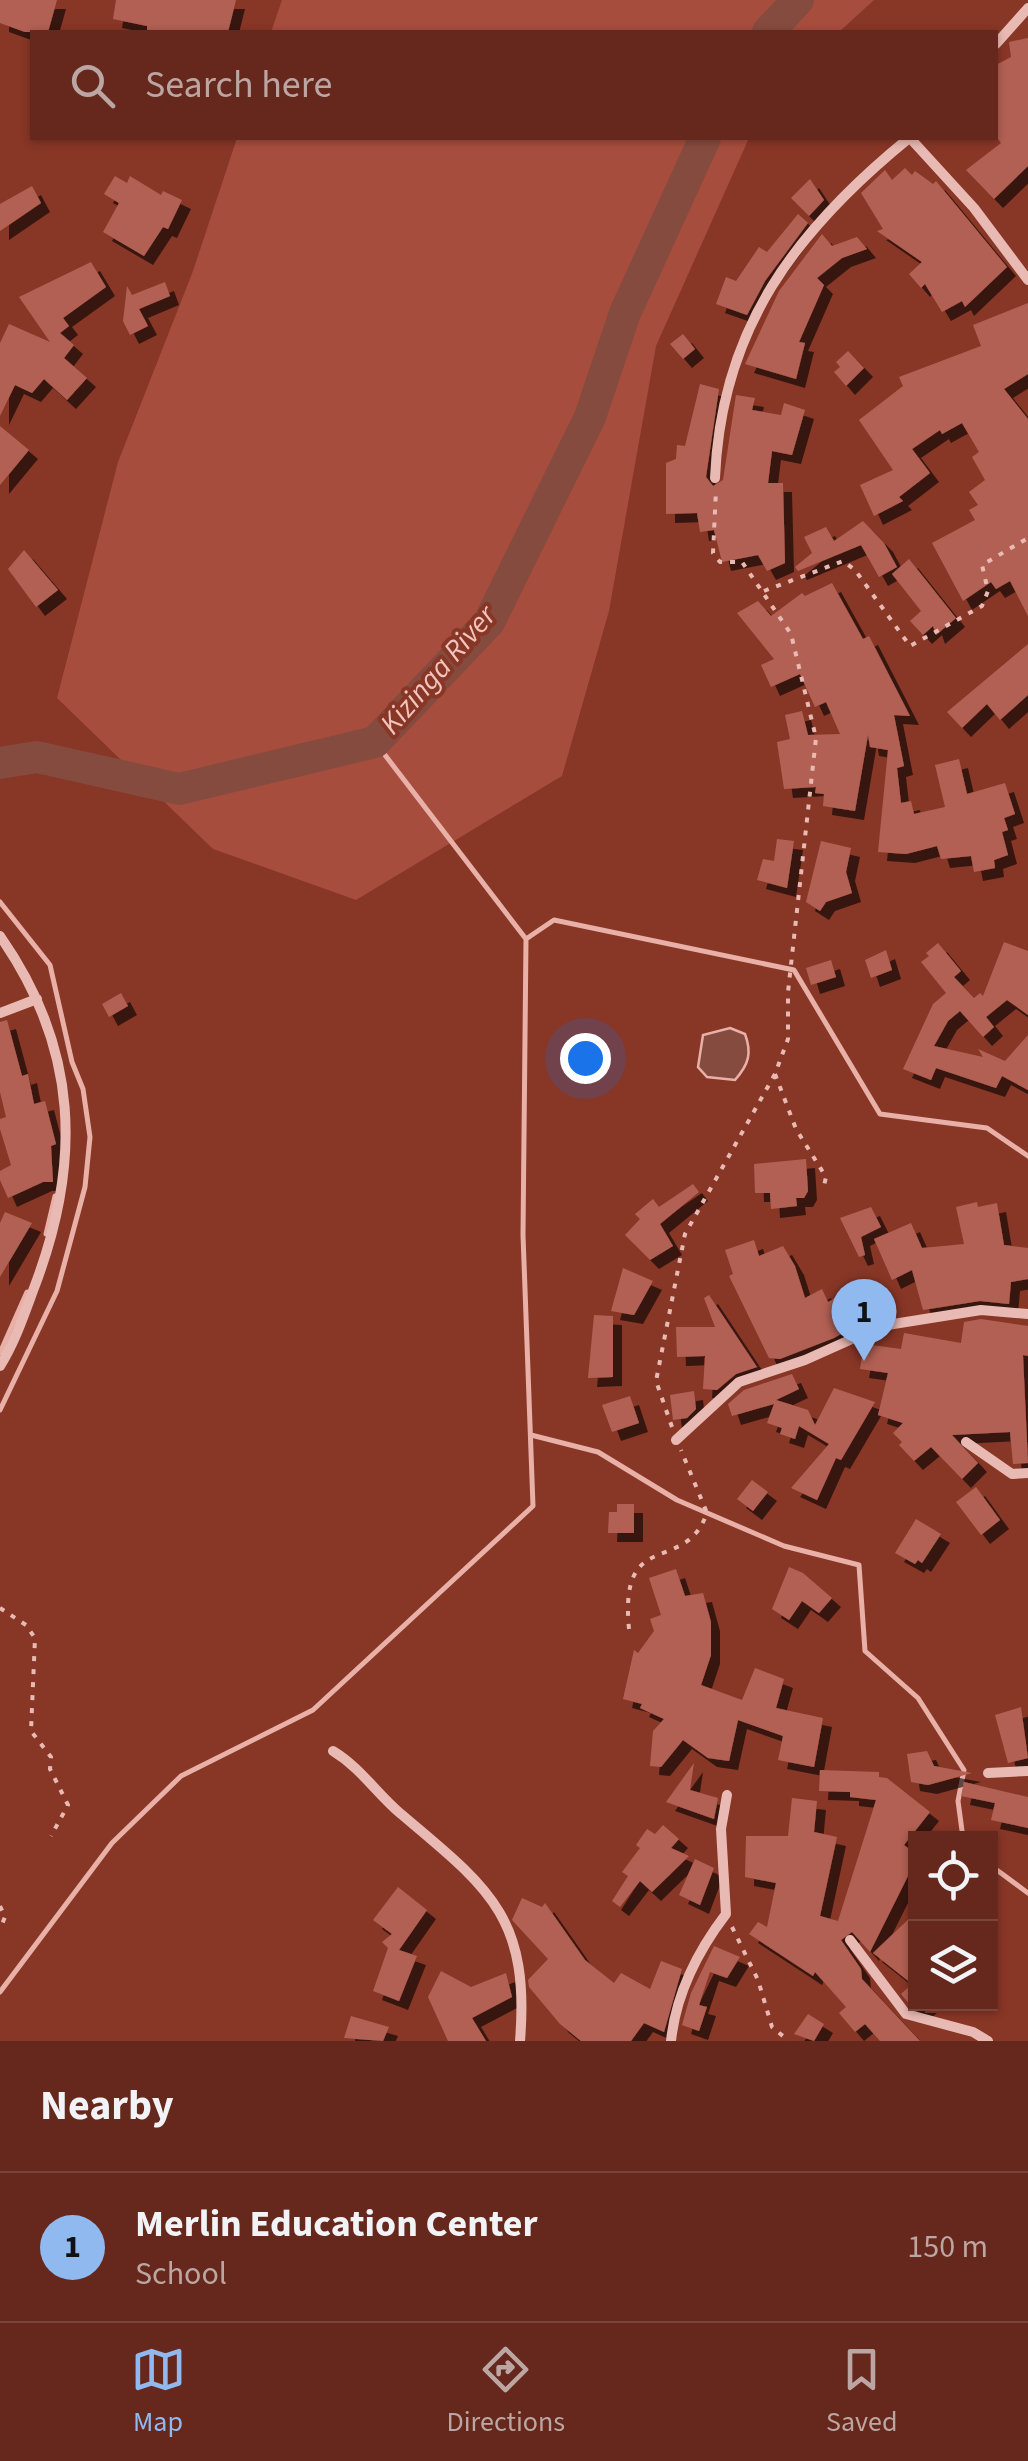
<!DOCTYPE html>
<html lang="en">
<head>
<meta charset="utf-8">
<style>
	:root { --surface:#66281c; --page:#6c3025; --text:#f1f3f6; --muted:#bca6a3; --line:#79443b; --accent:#90b9f0 }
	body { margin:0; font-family:"Source Sans 3",sans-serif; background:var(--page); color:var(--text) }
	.controls { position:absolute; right:30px; bottom:30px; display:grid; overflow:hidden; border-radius:0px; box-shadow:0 2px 8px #0004 }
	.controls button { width:90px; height:90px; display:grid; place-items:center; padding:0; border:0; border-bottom:2px solid var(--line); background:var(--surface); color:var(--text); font:50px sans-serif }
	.you { position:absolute; left:585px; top:1058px; width:35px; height:35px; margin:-25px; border:8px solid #fff; border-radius:50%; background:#1a73e8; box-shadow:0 0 0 15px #1a73e833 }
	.badge { display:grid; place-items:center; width:65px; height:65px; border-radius:50%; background:var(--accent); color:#111; font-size:32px; font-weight:700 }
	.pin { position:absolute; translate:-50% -82px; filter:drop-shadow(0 2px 5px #0008) }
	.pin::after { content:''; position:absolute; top:52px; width:35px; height:30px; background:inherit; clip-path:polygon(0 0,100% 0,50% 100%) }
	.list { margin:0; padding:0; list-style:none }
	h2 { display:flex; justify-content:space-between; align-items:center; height:130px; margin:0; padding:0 40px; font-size:42px }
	h2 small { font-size:32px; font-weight:400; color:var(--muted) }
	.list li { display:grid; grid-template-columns:65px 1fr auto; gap:30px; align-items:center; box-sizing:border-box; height:150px; padding:0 40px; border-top:2px solid var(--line) }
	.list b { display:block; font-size:38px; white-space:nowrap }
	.list p { margin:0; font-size:32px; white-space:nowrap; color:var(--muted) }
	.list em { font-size:32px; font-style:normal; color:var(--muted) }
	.icon { flex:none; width:55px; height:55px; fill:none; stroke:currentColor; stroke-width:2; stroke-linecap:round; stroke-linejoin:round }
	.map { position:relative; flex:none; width:1028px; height:2041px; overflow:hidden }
	.search { position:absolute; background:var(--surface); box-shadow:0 2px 8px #0004; left:30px; right:30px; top:30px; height:110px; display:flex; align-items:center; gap:25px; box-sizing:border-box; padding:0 35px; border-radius:0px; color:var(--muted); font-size:38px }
	.sheet { height:280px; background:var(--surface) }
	nav { display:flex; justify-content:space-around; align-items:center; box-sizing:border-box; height:140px; border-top:2px solid var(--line); background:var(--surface); font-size:28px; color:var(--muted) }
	nav a { display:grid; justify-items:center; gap:5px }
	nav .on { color:var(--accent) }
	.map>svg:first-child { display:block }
</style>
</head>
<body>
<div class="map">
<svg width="1028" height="2041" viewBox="0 0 1028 2041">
	<defs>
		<filter id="shadow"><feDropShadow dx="9" dy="9" stdDeviation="0" flood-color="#0009"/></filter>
	</defs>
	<rect width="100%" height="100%" fill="#883626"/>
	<path fill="#a74d3e" d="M282,0H874L839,32H271Z
		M237,138H749L656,346L609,611L562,776L356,900L213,849L57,698L118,462L193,271Z"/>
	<path fill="#864b3f" stroke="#e9b0a7" stroke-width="2.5" d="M730,1028L745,1034C752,1053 749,1064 735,1080L707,1077L698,1067L703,1035Z"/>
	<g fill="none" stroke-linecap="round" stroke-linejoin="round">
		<path stroke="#e9b0a7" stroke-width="5" d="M0,902L50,965L72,1062L83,1089L90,1137L85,1187L57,1291L0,1410
			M526,939L554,920L794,970L880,1114L987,1128L1028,1156
			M46,1234L55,1196
			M0,1353L27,1292
			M531,1435L598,1452L677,1500L784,1546L859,1565L865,1651L918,1698L964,1770L958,1801L963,1838
			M990,1865L1028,1893
			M0,1992L112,1843L181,1776L313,1710L533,1506L523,1235L526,939L375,742"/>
		<path stroke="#864b3f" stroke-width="32" d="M768,32L798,0
			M0,763L37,757L179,789L375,742L489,622L590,417L625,313L705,138"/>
	</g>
	<path fill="#b26153" filter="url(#shadow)" d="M0,0H57L48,32H25L0,23Z
		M116,0H236L228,32H147V26L113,19Z
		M1028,38V166L994,199L966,170L1001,143L996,136V65L1011,57L1009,42Z
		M905,168L912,175L915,171L933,184L936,181L1007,267L965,307L962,301L942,312L925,284L921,288L909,274L922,262L877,231L883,229L861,193L885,170L892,180Z
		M115,176L127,183L130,176L161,195L163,191L182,200L168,229L163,227L144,256L103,232L119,203L104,194Z
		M810,179L824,200L809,216L791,198Z
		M32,186L41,203L0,231V204Z
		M798,214L808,223L765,281L747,315L716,304L726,277L736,281L759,247L767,252Z
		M822,234L832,246L857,237L867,249L842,258L817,278L824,285L799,342L805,343L796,379L745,364L779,291Z
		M91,262L106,287L63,318L69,326L60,333L74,345L64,358L87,378L67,400L44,379L32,393L15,385L0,416V343L9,324L50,342L19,297Z
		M165,282L170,296L139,309L148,326L130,335L123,321L127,286L132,295Z
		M1028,303V374L1004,389L1028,419V616L1010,581L996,589L991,582L963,601L932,543L975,520L969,510L978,505L969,492L985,480L972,457L979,452L962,423L942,434L940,430L912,449L930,473L899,497L903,501L874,516L860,485L893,470L859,420L903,386L899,377L981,346L973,325Z
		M683,334L695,349L683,359L670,344Z
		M848,351L864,368L846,386L834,372L840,367L836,362Z
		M700,384L719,389L706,477L713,486L723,480L736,395L755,398L752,410L781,415L784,403L805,410L792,455L772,451L768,483H783L785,563L767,571L758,555L722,562L714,530L700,532L697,513L666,514V463L676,459L677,445L685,446Z
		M0,426L29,450L0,485Z
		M863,521L884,543L897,567L879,577L861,545L798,571L795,567L812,553L804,537L826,527L834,541Z
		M24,550L58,590L36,607L8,569Z
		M909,559L956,618L936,635L933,626L923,635L910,621L921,611L892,574Z
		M832,583L863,639L869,636L910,716L894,715L904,766L897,768L901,803L911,801L914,814L945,807L935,765L959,759L967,794L1005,783L1015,814L1004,818L1008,830L1002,832L1008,855L994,860L995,868L974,872L971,856L941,859L937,846L906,854L878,852L888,750L870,747L868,735L855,811L823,806L824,794L815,793L816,787L784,789L777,742L790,739L785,715L802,711L808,735L840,734L826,702L815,707L800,674L771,687L761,665L774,659L737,613L758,601L771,616L802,593L805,596Z
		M1028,644V695L1000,720L987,704L962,728L947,712Z
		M777,839L794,841L787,888L757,880L763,859L774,861Z
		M821,841L851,848L846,872L852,893L826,902L820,911L806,902Z
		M1004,942L1028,951V1015L1007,1000L986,1017L994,1027L983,1037L960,1011L948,1021L934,1046L983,1057L978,1049L1005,1061L1028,1035V1090L1002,1076L996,1088L936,1068L931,1080L903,1069L933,1004L946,993L921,962L929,956L926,953L938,943L961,971L954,977L974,998L980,993L983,996Z
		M886,950L892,970L871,978L865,960Z
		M831,960L836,977L811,985L806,968Z
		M121,993L128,1006L109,1017L102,1004Z
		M7,1020L22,1076L28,1074L34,1104L45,1101L56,1144L51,1146L53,1182H43L8,1198L0,1180V1171L11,1165L0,1129V1119L6,1117L0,1092V1022Z
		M806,1159L808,1191L804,1198H796L797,1206L771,1209L770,1193H755L754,1164Z
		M693,1184L699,1192L660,1224L673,1246L650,1260L625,1235L640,1219L635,1214L653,1199L659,1207Z
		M977,1202L978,1207L997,1203L1004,1245L1028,1248V1279L1011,1282L1009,1304L980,1301L923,1310L912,1270L892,1280L874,1239L911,1223L922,1248L964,1244L956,1207Z
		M871,1207L881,1227L861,1237L865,1255L859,1257L840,1218Z
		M5,1212L32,1223L0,1277V1223Z
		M754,1240L759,1256L783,1246L795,1266L805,1298L822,1289L828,1302L863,1283L877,1308L868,1313L871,1317L834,1338L780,1359L769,1358L729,1276L733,1274L725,1250Z
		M623,1268L653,1281L634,1315L611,1311Z
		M709,1295L757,1367L766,1364L736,1374L717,1390L703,1389L705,1356L677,1357L676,1327H715L704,1298Z
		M594,1315L613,1316V1377L588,1378Z
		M981,1319L1028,1326V1356L1023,1355L1028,1463L1013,1464L1010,1432L952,1435L978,1463L962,1479L931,1447L914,1461L899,1445L902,1442L893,1433L903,1423L878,1415L888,1373L860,1369L864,1344L901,1349L904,1333L961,1343L964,1322Z
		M792,1374L799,1389L776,1400L808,1410L815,1425L834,1388L875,1402L841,1460L836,1458L817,1500L791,1488L829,1444L799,1426L795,1439L780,1434L782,1428L767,1423L774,1404L732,1416L728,1404L744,1390Z
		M694,1391L696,1409L687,1418L673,1420L670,1395Z
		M630,1396L639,1423L612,1432L602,1405Z
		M752,1480L768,1492L753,1511L737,1499Z
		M976,1487L1000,1520L981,1535L956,1502Z
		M617,1504H634V1533H608L609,1512H617Z
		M916,1519L941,1534L922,1563L918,1560L915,1564L895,1553Z
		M789,1567L803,1573L832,1598L819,1613L802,1601L789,1620L772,1609Z
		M676,1569L685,1596L703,1593L711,1622V1655L701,1685L742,1700L755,1668L784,1679L776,1708L823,1718L814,1767L778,1760L783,1736L738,1720L729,1761L708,1758L683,1740L661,1767L650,1766L653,1731L664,1719L640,1708L642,1704L623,1699L634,1650L638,1653L654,1631L650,1619L661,1615L649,1578Z
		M1021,1707L1028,1758L1008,1763L995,1715Z
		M927,1751L934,1766L972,1773L928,1785L911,1782L907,1754Z
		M694,1763L690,1790L718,1798L714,1819L666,1802Z
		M820,1770L879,1772V1777L887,1778L930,1812L904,1845L916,1854V1880L908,1876L870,1952L852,1932L841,1940L861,1969L862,1979L920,2041H880L865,2024L855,2032L839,2013L846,2007L815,1972L813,1976L749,1934L758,1922L767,1927L776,1883L745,1877L746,1836H788L792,1798L817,1801L814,1832L837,1837L820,1916L838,1921L876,1800L850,1797V1792L819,1791Z
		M964,1782L1028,1797V1828L991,1820L995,1803L961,1796Z
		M663,1825L679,1839L671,1848L689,1856L652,1892L640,1881L620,1907L612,1901L628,1876L622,1872L640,1848L636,1845L647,1829L655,1834Z
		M695,1859L714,1868L700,1905L679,1895Z
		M398,1887L427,1910L399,1950L417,1956L399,2001L373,1991L388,1948L382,1942L392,1934L373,1920Z
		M522,1898L542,1907L545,1903L585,1960L614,1983L621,1973L650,1989L661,1961L682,1969L664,2032L644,2023L631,2041H581L560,2024L529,1987L528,1980L548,1959L512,1920Z
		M916,1912V2004H928L922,2009L911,2006L901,1994L912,1984L873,1953Z
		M714,1946L740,1957L727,1978L710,1972L699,2005L707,2007L699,2031L682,2025L691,1993Z
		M441,1971L471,1987L506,1973L512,1997L472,2018L486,2041H448L428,1997Z
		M808,2014L824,2024L814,2041L794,2034Z
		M351,2016L389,2027L383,2041L344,2038Z"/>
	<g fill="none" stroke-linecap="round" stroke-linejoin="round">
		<path stroke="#e9bab3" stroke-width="4" stroke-dasharray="5 8" stroke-linecap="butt" d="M764,591L843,561L855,570L910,646L982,606L988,591L982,565L1028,538
			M775,1074L796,1129L826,1177L823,1190
			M672,1427L656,1381L685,1234L775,1074L788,1039V992L816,738L791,634L742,562H720L713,553L716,490
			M0,1608L26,1625L35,1638L31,1731L51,1757L50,1769L68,1805L51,1836
			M629,1629C619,1525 684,1577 707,1513L681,1450
			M0,1906L5,1917L0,1929
			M732,1927L758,1980L772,2027L789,2041"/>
		<path stroke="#e9bab3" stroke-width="10" d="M996,44L1028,8
			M910,138L974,208L1028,280
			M715,478C721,328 796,230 909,138
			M0,936C79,1049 82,1163 34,1288C24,1315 15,1342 0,1366
			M0,1013L37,999
			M676,1440L739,1382L805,1360L881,1326L981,1310L1028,1314
			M966,1442L1012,1474L1028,1473
			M333,1751C361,1768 377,1794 401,1814C489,1888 530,1917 520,2041
			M988,1773L1028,1771
			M850,1940L906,2014L973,2032L988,2041
			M671,2041C676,1994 697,1952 726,1914L721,1829L727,1795"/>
	</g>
	<g text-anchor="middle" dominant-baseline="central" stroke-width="8" stroke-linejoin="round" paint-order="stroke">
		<g font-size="30" font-style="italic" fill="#f0c5be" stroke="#883626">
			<text transform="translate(438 670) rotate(-49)">Kizinga River</text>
		</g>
	</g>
</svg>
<div class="controls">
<button><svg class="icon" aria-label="locate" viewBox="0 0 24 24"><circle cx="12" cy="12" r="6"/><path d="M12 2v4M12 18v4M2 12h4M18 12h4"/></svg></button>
<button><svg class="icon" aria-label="layers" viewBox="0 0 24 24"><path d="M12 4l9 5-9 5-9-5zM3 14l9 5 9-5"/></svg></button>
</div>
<div class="you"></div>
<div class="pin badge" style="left:864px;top:1361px">1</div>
<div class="search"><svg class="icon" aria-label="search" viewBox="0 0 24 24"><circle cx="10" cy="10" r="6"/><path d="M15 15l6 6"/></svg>Search here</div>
</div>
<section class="sheet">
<h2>Nearby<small></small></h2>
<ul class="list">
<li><span class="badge">1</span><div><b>Merlin Education Center</b><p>School</p></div><em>150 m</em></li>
</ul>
</section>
<nav>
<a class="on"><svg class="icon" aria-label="map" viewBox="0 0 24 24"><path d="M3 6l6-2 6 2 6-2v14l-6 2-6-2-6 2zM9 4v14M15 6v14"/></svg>Map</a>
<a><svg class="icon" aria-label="directions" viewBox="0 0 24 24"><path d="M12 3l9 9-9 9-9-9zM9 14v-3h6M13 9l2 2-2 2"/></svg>Directions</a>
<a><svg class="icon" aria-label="saved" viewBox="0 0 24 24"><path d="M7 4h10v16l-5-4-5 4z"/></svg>Saved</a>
</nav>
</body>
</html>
